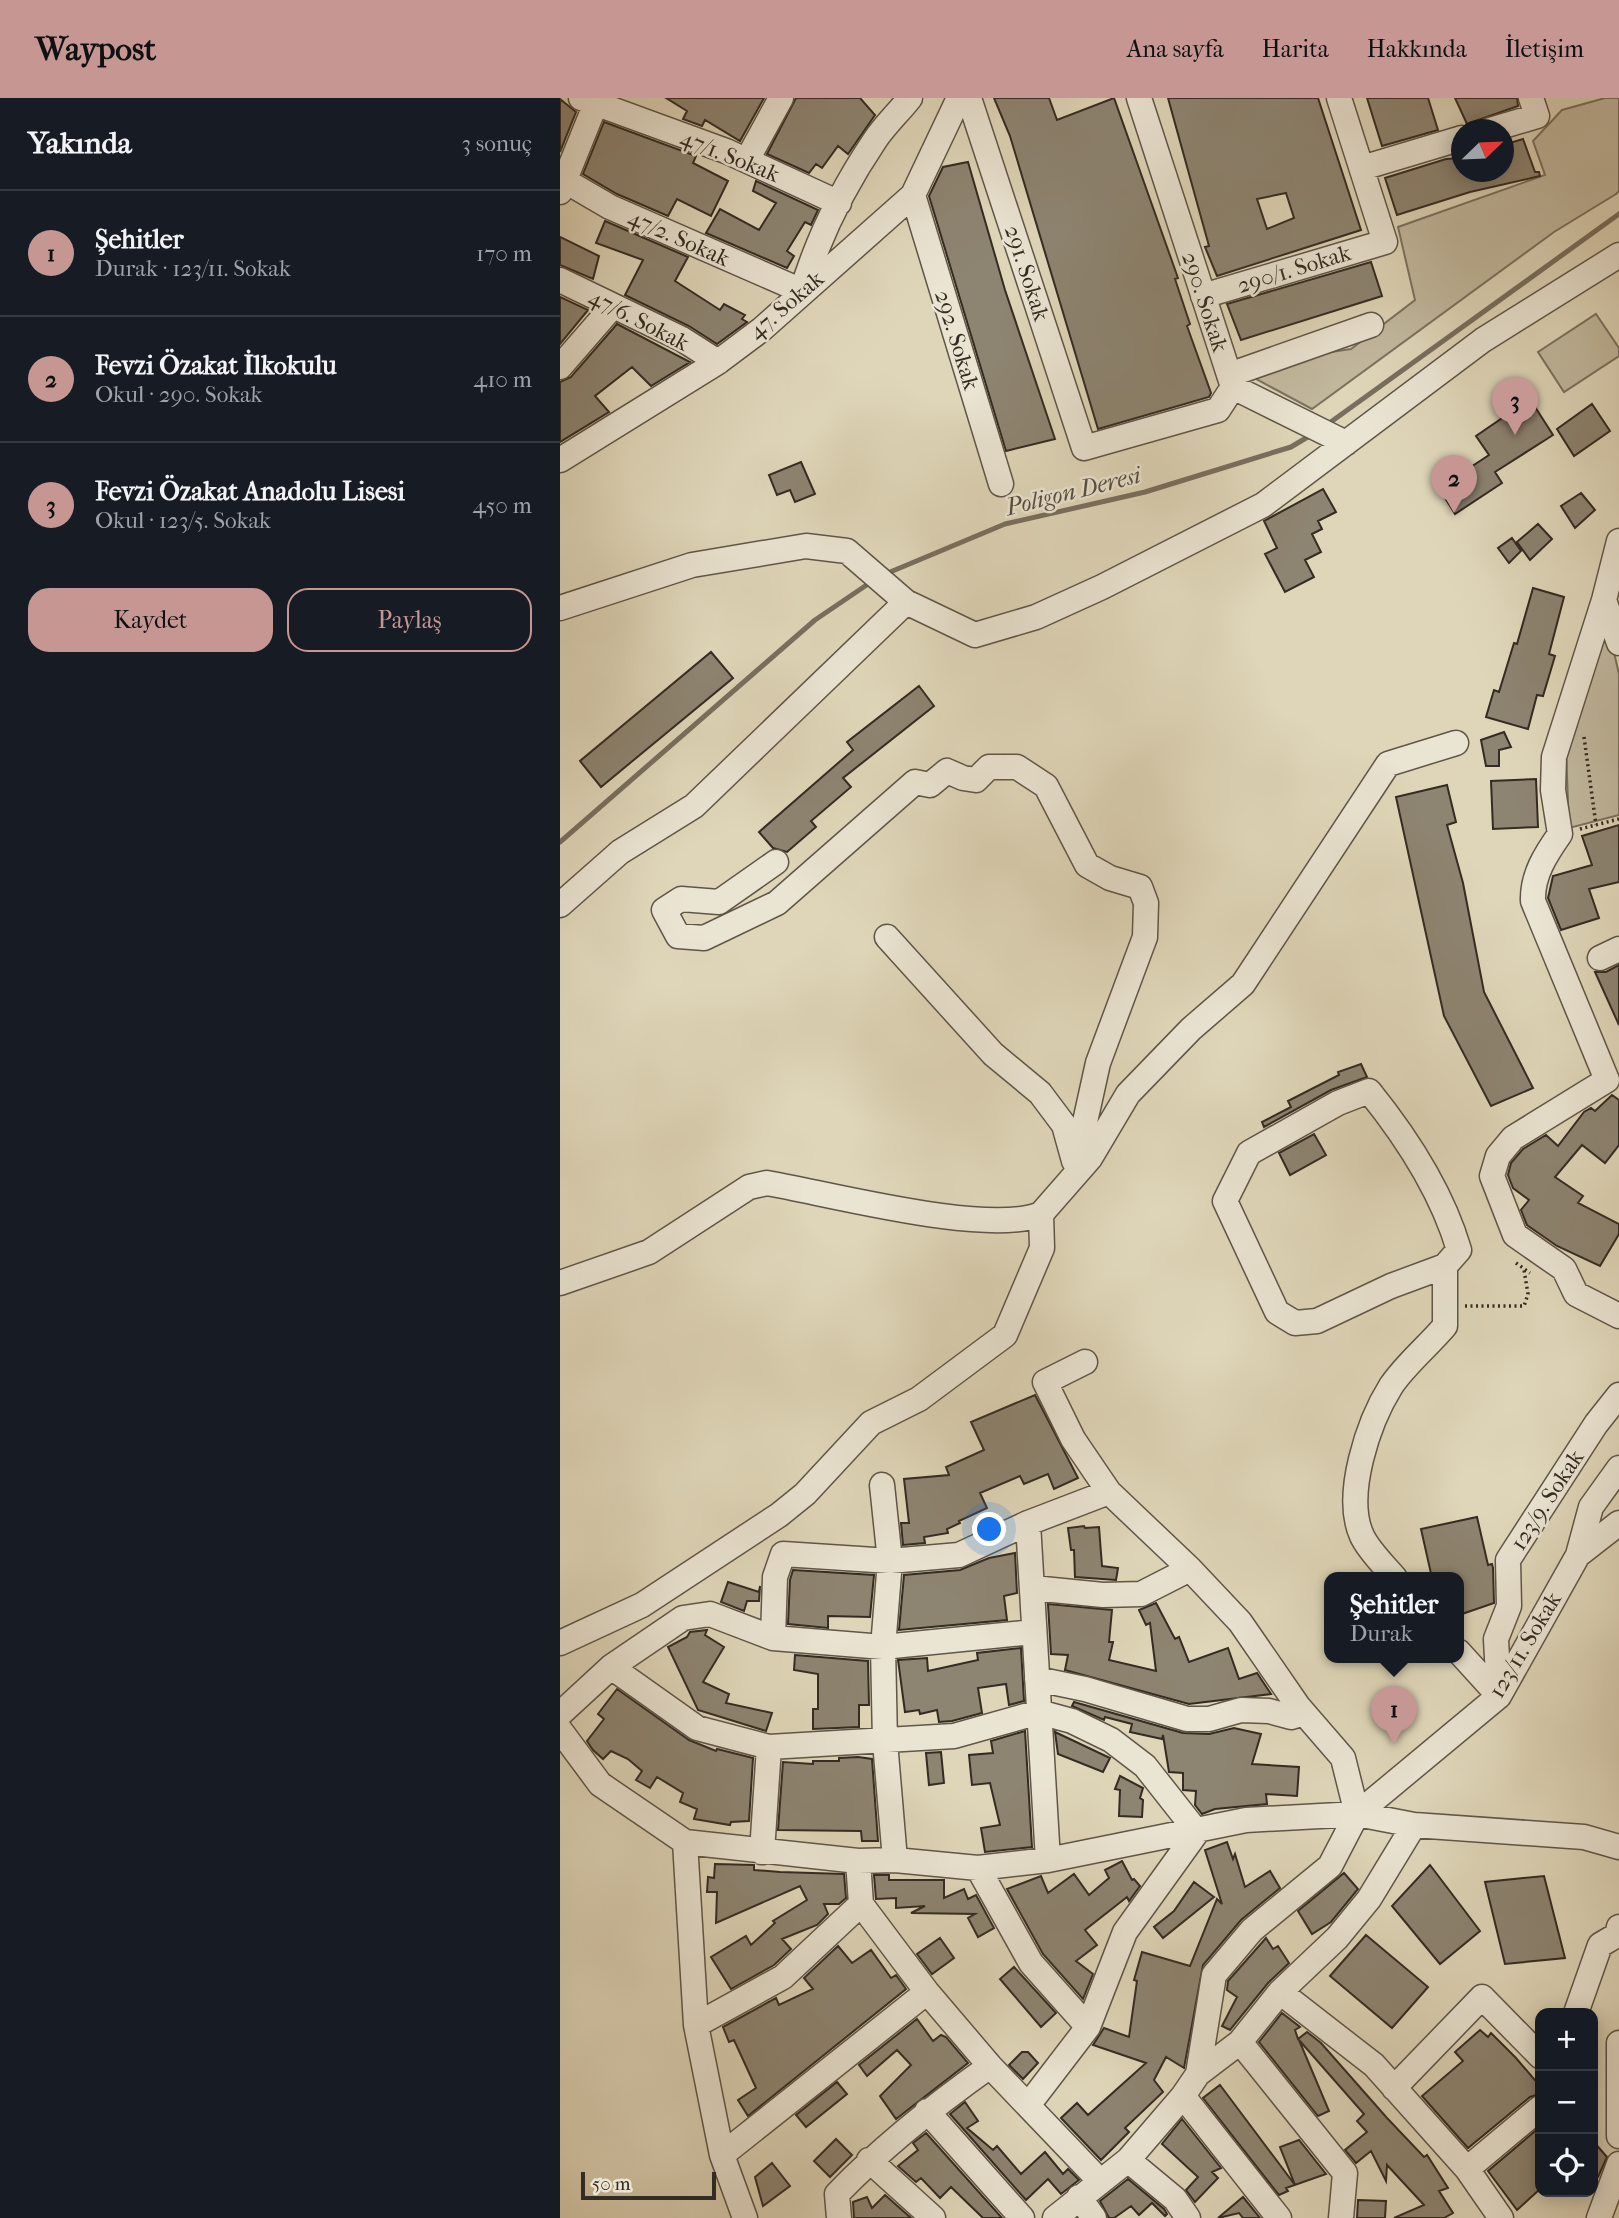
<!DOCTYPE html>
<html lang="tr">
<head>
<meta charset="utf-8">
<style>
	:root { --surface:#171b24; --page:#20242c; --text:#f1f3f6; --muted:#9ea1a6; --line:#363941; --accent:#c59692 }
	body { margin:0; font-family:"IM FELL French Canon",serif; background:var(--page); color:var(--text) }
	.controls { position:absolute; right:21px; bottom:21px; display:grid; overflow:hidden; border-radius:14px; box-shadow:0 4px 18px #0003 }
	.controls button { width:63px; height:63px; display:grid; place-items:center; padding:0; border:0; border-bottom:2px solid var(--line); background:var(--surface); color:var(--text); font:35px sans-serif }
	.compass { position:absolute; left:891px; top:21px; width:63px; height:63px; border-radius:50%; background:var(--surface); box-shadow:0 4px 18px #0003; rotate:67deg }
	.scale { position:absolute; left:21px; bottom:18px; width:135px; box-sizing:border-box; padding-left:7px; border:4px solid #342b22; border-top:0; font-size:19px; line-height:24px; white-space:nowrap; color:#342b22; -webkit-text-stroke:5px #eae4d2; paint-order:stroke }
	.you { position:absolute; left:430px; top:1432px; width:24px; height:24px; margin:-18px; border:5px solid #fff; border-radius:50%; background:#1a73e8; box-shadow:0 0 0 10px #1a73e833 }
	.badge { display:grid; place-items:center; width:46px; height:46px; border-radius:50%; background:var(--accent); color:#111; font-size:23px; font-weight:700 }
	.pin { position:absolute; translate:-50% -58px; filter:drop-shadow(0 2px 4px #0008) }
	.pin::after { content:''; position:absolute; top:37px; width:24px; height:21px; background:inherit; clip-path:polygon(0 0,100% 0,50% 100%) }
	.popup { position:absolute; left:764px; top:1474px; width:140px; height:91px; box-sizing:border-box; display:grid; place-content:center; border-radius:14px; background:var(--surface); filter:drop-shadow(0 2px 5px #0005); font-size:23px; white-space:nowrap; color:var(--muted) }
	.popup b { font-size:26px; color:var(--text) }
	.popup::after { content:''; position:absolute; left:50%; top:100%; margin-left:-14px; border:14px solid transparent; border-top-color:var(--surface) }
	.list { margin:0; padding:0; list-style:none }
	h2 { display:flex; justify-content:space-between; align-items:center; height:91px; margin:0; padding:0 28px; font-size:30px }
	h2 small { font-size:23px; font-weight:400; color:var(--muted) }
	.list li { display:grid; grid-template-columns:46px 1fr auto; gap:21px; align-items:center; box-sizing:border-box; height:126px; padding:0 28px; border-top:2px solid var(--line) }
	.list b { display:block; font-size:26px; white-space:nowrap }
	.list p { margin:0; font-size:23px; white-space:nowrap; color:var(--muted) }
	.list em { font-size:23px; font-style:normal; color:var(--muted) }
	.actions { display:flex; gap:14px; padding:21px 28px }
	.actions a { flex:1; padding:16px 0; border:2px solid var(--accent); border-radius:21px; text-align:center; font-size:24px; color:var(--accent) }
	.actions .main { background:var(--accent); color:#111 }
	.icon { flex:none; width:38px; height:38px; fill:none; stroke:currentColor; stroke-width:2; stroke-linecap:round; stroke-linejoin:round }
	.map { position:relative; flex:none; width:1059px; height:2120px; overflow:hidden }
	header { display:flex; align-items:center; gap:42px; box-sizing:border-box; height:98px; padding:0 35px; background:var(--accent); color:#111 }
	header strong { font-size:33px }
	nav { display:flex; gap:38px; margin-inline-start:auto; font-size:24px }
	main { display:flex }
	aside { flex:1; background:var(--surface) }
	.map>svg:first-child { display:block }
</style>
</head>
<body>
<header>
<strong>Waypost</strong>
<nav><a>Ana sayfa</a><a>Harita</a><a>Hakkında</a><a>İletişim</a></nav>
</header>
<main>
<aside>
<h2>Yakında<small>3 sonuç</small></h2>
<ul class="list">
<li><span class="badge">1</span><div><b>Şehitler</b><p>Durak · 123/11. Sokak</p></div><em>170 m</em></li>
<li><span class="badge">2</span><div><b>Fevzi Özakat İlkokulu</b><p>Okul · 290. Sokak</p></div><em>410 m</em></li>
<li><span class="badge">3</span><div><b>Fevzi Özakat Anadolu Lisesi</b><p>Okul · 123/5. Sokak</p></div><em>450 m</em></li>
</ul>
<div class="actions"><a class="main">Kaydet</a><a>Paylaş</a></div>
</aside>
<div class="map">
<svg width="1059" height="2120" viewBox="0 0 1059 2120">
	<rect width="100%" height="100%" fill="#dfd6b9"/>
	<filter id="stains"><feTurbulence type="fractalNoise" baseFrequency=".00286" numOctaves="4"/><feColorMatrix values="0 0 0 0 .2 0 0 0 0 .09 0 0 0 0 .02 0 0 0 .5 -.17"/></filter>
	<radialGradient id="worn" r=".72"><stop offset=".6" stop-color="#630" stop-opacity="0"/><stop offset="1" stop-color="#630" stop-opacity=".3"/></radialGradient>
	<path fill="#c2b99f" stroke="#7b7260" stroke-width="2" d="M1045,0H1059V93L1056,96L994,134L752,311L696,281L710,263L791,251L855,202L838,129L985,77L973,43L1002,12Z
		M1036,216L1059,250V258L1004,294L978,254Z
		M1046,520L1059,576V717L1009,730L1006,652Z"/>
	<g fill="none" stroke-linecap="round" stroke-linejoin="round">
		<path stroke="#786f5e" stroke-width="5" d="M768,326L1059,116
			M323,477L445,426L585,394L731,349L751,337
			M0,744L255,522L311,484"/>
	</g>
	<path fill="#8d8471" stroke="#342b22" stroke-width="2" fill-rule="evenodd" d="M106,0H204L180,43L145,22L142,28L123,21L127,13Z
		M236,0H300L315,17L288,56L278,48L262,70L256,66L249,75L207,56Z
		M434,0H489L497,22L554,0L618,180L615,181L630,226L627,228L651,295L649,299L538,331L450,38Z
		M608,0H758L801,132L657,178L645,149L649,148ZM726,95L734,120L707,131L697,101Z
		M807,0H868L878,32L822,48Z
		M895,0H957L958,8L907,26Z
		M0,1L16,14L0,54Z
		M44,24L136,58L133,65L168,83L151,118L117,101L108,118L57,96L23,76Z
		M963,41L975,74H979L980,78L910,94L837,117L825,80L886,61L901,60V74H943V47Z
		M408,64L445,192L495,341L446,353L369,98L383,69Z
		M196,83L258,112L251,127L245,124L227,153L234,158L227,170L146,135L160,111L199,132L216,105L193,93Z
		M45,123L128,159L115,183L160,212L164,206L185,217L182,221L187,224L157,246L129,228L65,197L83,162L36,145Z
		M0,139L39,158L33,181L0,167Z
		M811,164L822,198L681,242L667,206Z
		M0,199L28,212L0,246Z
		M57,226L130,264L91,288L72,269L35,298L49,314L0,344V284L11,279Z
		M970,301L993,337L935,374L942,385L895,416L879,390L929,357L916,338Z
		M1032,306L1050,333L1014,358L997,331Z
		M241,364L255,396L235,404L230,392L217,397L209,377Z
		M763,391L776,414L758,423L762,431L752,436L761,454L745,462L754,479L725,494L705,456L717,450L704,423Z
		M1021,395L1035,412L1015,430L1001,408Z
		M978,426L992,441L970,462L957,444Z
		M952,440L961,453L949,465L938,450Z
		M973,490L1004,499L989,556L995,558L983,598L977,597L968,631L926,619L934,592L939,594L954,545L957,546Z
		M151,554L173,580L41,689L20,663Z
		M359,588L374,608L283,680L291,689L251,723L256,729L227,754L213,750L199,734L293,652L287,644Z
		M944,634L951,649L939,652V668H926L921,642Z
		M976,681L978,729L933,731L931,683Z
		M887,687L896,724L887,727L903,785L924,894L973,990L931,1008L884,918L836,699Z
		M1059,727V784L1029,791L1039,820L1001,832L988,800L993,778L1032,767L1022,738Z
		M1059,867V927L1035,874H1046Z
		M801,966L807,979L771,992L704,1029L702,1024L731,1009L728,1003L779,977L778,974Z
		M1052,997L1059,1002V1047L1045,1065L1022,1047L995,1079L1023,1098L1018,1105L1059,1126V1136L1040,1168L997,1148L967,1127L961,1112L969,1102L953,1090L948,1077L951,1065L963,1051L986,1037L998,1048L1024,1014L1031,1010L1035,1013Z
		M754,1036L766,1057L730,1077L719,1055Z
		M475,1297L518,1380L494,1391L488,1376L464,1386L460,1378L420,1395L427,1410L399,1423L400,1425L387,1431L388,1435L364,1439L365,1445L343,1447L341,1425H349L344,1381L389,1377L386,1369L424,1352L411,1324Z
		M917,1419L928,1467L932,1466L933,1470L934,1505L899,1517V1480H872L861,1431Z
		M524,1428L525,1430L539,1429L542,1468L558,1470L556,1482L515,1479L514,1452H511L508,1430Z
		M455,1455L457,1495L444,1498L447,1522L339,1532L344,1477L400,1472L429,1460Z
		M233,1472L314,1477L310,1519L268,1518V1530L228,1526L230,1482Z
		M168,1484L199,1494L200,1488L199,1503H187L184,1513L161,1504Z
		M596,1505L615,1541L619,1539L629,1564L668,1550L679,1581L697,1575L711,1596L629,1606L505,1572L508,1557L491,1556L488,1506L552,1512L549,1544H553L549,1562L596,1573L590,1525L586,1527L579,1512Z
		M147,1532L145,1537L164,1549L143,1584L169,1596L166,1605L212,1615L206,1633L138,1612L108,1549L127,1539L130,1534Z
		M461,1550L464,1603L449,1607L446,1586L418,1590L422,1615L392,1623L379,1624L377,1612L360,1616L359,1612L345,1614L338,1562L367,1560L368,1573L418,1562L417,1555Z
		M235,1557L308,1563L309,1607H299V1629L253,1631V1611H258V1576L234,1572Z
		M57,1591L129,1642L156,1653L157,1651L193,1660L189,1723L171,1724L170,1727L134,1721L137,1711L120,1704L123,1695L97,1679L90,1690L76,1682L82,1673L68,1661L51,1653L43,1661L33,1652L27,1643L44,1621L38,1616Z
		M514,1604L623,1635L649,1636L674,1630L701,1636L692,1666L739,1669L737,1698L706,1696L707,1706L655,1711L642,1716L635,1707L636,1693L623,1692V1675L609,1674L603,1637L602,1641L570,1634L572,1626L545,1619L544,1622L512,1608Z
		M465,1633L472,1749L425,1754L421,1730L440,1727L430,1685L412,1687L409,1657L433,1655L431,1643Z
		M495,1634L550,1660L543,1674L498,1656Z
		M381,1654L384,1685L369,1687L366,1655Z
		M298,1659L312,1661L318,1743H302L301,1733L218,1732L223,1664L253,1666V1663H279V1660Z
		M560,1678L583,1690L580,1700L583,1702L582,1719L559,1718L560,1692L555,1691Z
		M667,1744L673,1761L675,1756L685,1789L710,1773L720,1790L681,1822L643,1867L624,1970L606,1959L594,1982L603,1994L565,2030L569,2034L541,2062L501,2020L517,2005L528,2017L586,1965L533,1947L544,1930L569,1939L577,1883L574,1882L582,1854L630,1868L657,1801L662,1806L645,1752Z
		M562,1763L572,1782L574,1781L580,1788L569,1803L567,1799L525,1832L537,1847L516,1863L533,1876L523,1901L483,1856L447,1791L481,1778L488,1795L514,1776L529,1797L549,1780L545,1772Z
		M155,1766L194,1767V1772L220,1774L284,1776L286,1800L279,1806H264L268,1816L257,1827L222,1841L231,1851L214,1867L171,1891L151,1859L186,1838L191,1847L215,1825L213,1823L247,1802L240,1788L156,1825L157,1794H147L148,1779L154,1780Z
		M870,1767L920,1833L880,1866L832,1808Z
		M784,1775L798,1791L771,1824L752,1836L738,1813Z
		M314,1777H329V1782H384V1800L404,1791L408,1801L416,1797L434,1830L418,1839L408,1820L415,1816L351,1815L365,1808L336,1810V1800L316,1801Z
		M984,1778L1005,1860L945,1866L925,1784Z
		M634,1784L654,1799L603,1840L594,1829L614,1813Z
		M806,1837L868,1889L832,1930L770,1878Z
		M380,1840L394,1860L372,1876L357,1856Z
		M706,1840L713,1851L718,1848L729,1865L708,1885L670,1932L662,1928L677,1899L667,1892L668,1883Z
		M278,1848L292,1865L311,1852L331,1880L336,1877L346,1891L188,2018L178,2002L196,1990L174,1942L169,1944L163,1929L216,1900L219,1907L253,1891L244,1880Z
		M454,1869L496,1915L481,1929L440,1881Z
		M722,1915L740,1929L735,1932L738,1941L747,1934L761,1945L827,2020L864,2059L867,2057L888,2090L879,2093L893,2115L884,2120H834L864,2107L827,2067L826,2083L811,2053L796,2065L785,2052L807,2034L797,2023L804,2016L739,1942L769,2013L758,2018L699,1944Z
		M357,1921L373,1943L381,1937L386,1939L408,1965L336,2021L320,1998L351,1967L337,1952L307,1978L299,1967Z
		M920,1932L928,1939L931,1935L956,1960L980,1988V1996L970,1999L908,2050L862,1998L903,1963L895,1954Z
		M462,1954H468L478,1965L463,1981L449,1967Z
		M277,1984L287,1996L246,2029L236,2017Z
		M660,1987L735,2087L720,2049L739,2042L766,2076L726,2090L728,2093L719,2097L643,2000Z
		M405,2004L418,2023L407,2030L433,2052L437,2048L461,2076L485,2054L503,2076L508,2071L519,2082L501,2096L488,2081L466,2102L390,2016Z
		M622,2021L661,2070L652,2074L658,2080L635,2104L626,2092L638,2079L602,2046Z
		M980,2029V2091L957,2112L928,2073Z
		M366,2035L442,2120H423L391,2089L380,2100L361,2080L356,2084L338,2068L358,2052L353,2045Z
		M276,2041L292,2057L270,2079L254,2063Z
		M1033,2043L1047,2059L1038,2079L1033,2083Z
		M212,2065L230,2088L203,2108L195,2079Z
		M568,2081L604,2111L607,2116L605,2118L592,2105L579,2117L571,2108L554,2120H549L540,2103Z
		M325,2097L351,2120H294L293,2104L307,2099L312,2110Z
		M683,2099L700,2120H683L679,2115L658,2120Z
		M798,2102L826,2103L825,2120H797Z"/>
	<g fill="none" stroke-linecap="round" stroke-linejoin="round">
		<g stroke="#5f5648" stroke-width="27">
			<path id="minor" d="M21,0L166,53L279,105
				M409,0L524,350L658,312L673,289
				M579,0L673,289L786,345
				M930,32L977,18L971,0
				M187,62L221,0
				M802,70L902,40
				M0,80L50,109L242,193C258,140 284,88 315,42C325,27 339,14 350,0
				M0,94L38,0
				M353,97L441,386
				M0,182L122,241L158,264
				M643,198L825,144L779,0
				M0,269L53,208
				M669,277L811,227
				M0,362L158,264L202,231L353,97L399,0
				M1044,502L1059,545
				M0,510L132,467L246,448L287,453L346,504L415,537L476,519L542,489L703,407L923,242L1059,157
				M216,764L159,804L121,801L104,812L118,838L144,840L217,805L355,684L370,687L387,673L403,680L416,682L429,669H457L486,688L527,767L550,780L580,789L586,805L585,839L538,965L521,1042L530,1060
				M0,807L60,754L134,708L346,504
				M327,839L433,956L480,995L504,1027L514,1063
				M1040,860L1059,851
				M1047,982L973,803C972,777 986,756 1000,736L993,692L994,659L1044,502L1059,443
				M1047,982L953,1040L938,1058L932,1078L955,1137L1004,1171L1016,1196L1059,1218
				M0,1185L89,1154L189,1089L207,1085C270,1096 428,1138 481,1116
				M525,1264L485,1284L513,1341L549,1394
				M322,1387L330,1463L323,1549L325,1644L335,1762
				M468,1425L488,1762
				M1018,1457L1031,1409L1059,1370
				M835,1480C824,1467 809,1453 802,1438C783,1397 809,1323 831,1288C845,1267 868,1248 885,1228V1168L899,1152C882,1094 847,1040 809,993L778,1005L689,1055L665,1103L717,1214L735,1225L757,1223L831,1188L885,1168
				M473,1490L543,1497L581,1496L630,1471
				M213,1540L215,1479L223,1456L330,1463L399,1457L468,1425L549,1394L630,1471L680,1524L738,1608L783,1660L797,1716L770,1768L692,1832L654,1877L638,1976L623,1998L568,2062L495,2120
				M0,1545L82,1507L219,1417L245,1396L311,1325L359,1301L445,1237L482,1150L481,1116L530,1060L568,996L631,931L683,886L828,666L896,645
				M899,1554L939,1598
				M51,1569L137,1630L209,1649L394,1638L479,1614L512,1623L551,1642L585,1668L637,1734L565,1834L528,1929L469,2006
				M477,1581L525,1591L627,1621H649L681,1612L709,1613L731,1619L744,1615
				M939,1598L936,1541L949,1508L948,1462L1036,1326L1059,1297
				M0,1616L51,1569L123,1520L150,1516L213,1540L323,1549L473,1534
				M0,1632L40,1686L125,1744
				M797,1716L939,1598L1018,1457L1059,1425
				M202,1754L209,1649
				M298,1763L301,1806L367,1894L430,1968L539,2082
				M418,1770L471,1865L528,1929
				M720,1894L814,1967L907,2071L941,2120
				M1016,1915L1040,1847L1057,1837L1059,1829
				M136,1927L223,1879L301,1806
				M680,1944L785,2075L781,2120
				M1059,1945V2038
				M638,1976L680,1944L720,1894L777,1840L809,1801L854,1727
				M834,1990L922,1899L980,1958
				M623,1998L719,2120
				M367,2013L462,2120
				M162,2057L367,1894
				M309,2062L373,2120
				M568,2062L615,2101L628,2120
				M907,2071L980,2010
				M519,2099L534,2120
				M185,2120L162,2057L136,1927L125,1744L298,1763L335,1762L418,1770L488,1762L686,1722L797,1716L854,1727L1024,1739L1059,1749
				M279,2120L277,2096C324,2047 375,2007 430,1968
				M1039,2120L1059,2066"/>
		</g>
		<path stroke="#342b22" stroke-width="3.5" stroke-dasharray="2 3.5" stroke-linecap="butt" d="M1024,639L1036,727
			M1020,731L1059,721
			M956,1165L970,1175
			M905,1208H964L968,1196L964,1172"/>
		<use href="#minor" stroke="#eae4d2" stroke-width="24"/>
	</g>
	<g text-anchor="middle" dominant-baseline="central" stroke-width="5" stroke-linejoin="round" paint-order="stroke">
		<g font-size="23" fill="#342b22" stroke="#eae4d2">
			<text transform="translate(170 58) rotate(22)">47/1. Sokak</text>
			<text transform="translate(119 140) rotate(24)">47/2. Sokak</text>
			<text transform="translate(734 171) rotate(-17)">290/1. Sokak</text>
			<text transform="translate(467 175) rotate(72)">291. Sokak</text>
			<text transform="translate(645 204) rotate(72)">290. Sokak</text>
			<text transform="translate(226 207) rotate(-41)">47. Sokak</text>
			<text transform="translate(79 222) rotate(27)">47/6. Sokak</text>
			<text transform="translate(397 242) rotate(73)">292. Sokak</text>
			<text transform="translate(987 1402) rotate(-57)">123/9. Sokak</text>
			<text transform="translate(965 1547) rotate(-59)">123/11. Sokak</text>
		</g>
		<g font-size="24" font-style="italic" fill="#564d40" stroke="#eae4d2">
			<text transform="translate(513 393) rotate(-14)">Poligon Deresi</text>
		</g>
	</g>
	<rect width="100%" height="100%" filter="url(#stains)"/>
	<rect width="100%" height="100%" fill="url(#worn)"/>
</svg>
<div class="controls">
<button>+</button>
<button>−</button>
<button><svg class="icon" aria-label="locate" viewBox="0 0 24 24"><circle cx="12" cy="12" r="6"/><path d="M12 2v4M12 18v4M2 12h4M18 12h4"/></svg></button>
</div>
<svg class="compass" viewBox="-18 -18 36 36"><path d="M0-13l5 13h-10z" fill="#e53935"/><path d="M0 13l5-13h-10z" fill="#9ea1a6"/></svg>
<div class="scale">50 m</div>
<div class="you"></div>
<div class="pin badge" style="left:834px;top:1646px">1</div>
<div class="popup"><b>Şehitler</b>Durak</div>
<div class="pin badge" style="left:894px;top:415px">2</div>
<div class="pin badge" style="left:955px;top:337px">3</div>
</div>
</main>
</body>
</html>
